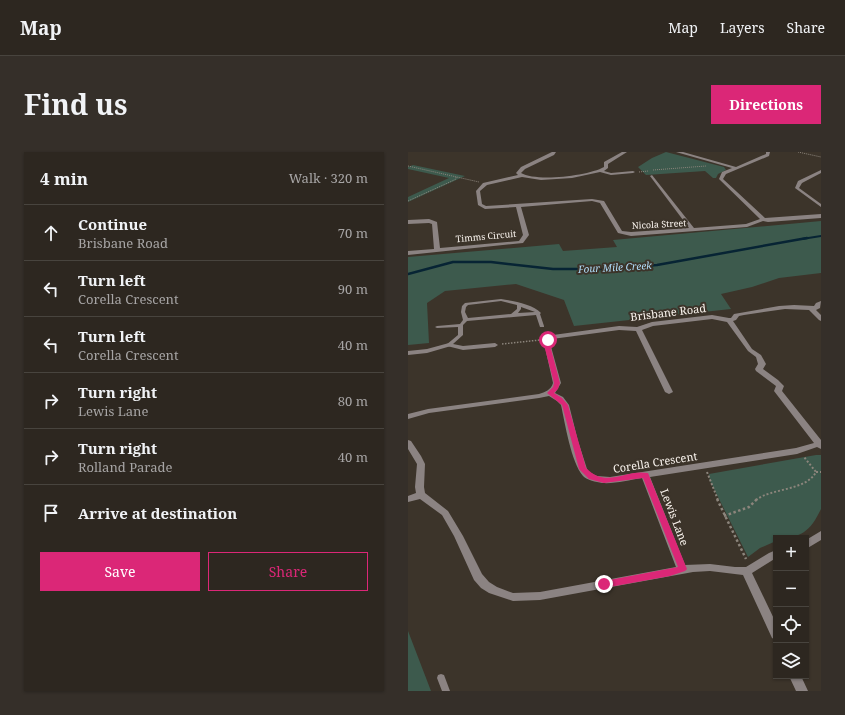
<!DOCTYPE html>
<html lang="en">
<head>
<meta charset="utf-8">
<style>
	:root { --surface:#2d2720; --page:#352f29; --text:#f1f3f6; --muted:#a7a5a5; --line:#48443e; --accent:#db2777 }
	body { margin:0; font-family:"Noto Serif",serif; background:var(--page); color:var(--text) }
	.controls { position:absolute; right:12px; bottom:12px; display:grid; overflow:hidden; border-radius:0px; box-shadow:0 1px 3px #0004 }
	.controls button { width:36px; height:36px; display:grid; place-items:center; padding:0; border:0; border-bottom:1px solid var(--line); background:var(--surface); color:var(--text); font:20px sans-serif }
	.stop { position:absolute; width:12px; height:12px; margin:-9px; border:3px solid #db2777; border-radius:50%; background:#fff }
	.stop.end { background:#db2777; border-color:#fff; box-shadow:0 1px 4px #0008 }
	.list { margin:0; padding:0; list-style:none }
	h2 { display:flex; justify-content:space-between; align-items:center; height:52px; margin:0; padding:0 16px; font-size:17px }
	h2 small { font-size:13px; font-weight:400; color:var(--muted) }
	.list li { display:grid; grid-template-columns:26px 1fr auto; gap:12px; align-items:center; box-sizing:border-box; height:56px; padding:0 16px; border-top:1px solid var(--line) }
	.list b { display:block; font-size:15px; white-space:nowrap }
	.list p { margin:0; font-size:13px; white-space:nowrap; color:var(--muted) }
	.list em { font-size:13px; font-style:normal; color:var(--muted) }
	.actions { display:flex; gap:8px; padding:12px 16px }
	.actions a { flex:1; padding:9px 0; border:1px solid var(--accent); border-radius:0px; text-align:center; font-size:14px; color:var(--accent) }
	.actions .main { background:var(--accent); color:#fff }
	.icon { flex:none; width:22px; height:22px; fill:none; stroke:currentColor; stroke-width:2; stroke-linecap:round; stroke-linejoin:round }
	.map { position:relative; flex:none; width:413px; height:539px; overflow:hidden; border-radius:0px }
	header { display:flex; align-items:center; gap:24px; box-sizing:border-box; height:56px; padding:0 20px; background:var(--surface); border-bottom:1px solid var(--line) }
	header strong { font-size:19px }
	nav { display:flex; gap:22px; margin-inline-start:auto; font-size:14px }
	.intro { display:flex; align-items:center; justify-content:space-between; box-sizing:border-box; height:96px; padding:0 24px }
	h1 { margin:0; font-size:28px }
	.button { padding:10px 18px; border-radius:0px; background:var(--accent); color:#fff; font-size:14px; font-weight:700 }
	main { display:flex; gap:24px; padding:0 24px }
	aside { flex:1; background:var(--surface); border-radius:0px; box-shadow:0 1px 3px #0004 }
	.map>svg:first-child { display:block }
</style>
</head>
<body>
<header>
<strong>Map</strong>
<nav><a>Map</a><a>Layers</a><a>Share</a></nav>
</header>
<div class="intro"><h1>Find us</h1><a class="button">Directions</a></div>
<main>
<aside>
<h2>4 min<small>Walk · 320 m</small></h2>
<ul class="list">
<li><svg class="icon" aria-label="ahead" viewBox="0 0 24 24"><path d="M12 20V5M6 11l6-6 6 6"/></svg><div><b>Continue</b><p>Brisbane Road</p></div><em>70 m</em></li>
<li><svg class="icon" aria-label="left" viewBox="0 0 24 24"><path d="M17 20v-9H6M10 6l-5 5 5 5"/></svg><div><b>Turn left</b><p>Corella Crescent</p></div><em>90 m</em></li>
<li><svg class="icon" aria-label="left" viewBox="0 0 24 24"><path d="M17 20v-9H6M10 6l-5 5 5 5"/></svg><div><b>Turn left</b><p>Corella Crescent</p></div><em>40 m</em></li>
<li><svg class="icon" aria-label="right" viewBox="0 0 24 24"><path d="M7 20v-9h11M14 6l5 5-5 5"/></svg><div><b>Turn right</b><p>Lewis Lane</p></div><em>80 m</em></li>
<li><svg class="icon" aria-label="right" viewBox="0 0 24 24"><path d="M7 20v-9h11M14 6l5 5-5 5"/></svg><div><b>Turn right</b><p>Rolland Parade</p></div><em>40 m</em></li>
<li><svg class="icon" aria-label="arrive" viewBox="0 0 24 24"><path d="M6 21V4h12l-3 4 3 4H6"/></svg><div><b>Arrive at destination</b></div></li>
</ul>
<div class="actions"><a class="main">Save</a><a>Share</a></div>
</aside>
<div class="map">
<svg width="413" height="539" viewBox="0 0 413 539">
	<rect width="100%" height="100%" fill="#3c342a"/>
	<path fill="#3d5a4d" d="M258,0L316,15L318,18L310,22L308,26H305L297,19L238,23L230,15L244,6Z
		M5,13L57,24L0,50V45L41,26L0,17V15Z
		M413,69V121L371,126L344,135L313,142L323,157L166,174L156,148L108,132L37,139L19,151L21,191L0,193V105L151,92L155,99L209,95L205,88Z
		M408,303H413V357C402,380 393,386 368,386V389L352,396L340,405L302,329L301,322Z
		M0,479L23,539H0Z"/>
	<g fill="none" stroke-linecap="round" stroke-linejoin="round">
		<path stroke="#072434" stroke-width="2" d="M394,87L413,84"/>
		<path stroke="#072434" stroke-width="2.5" d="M0,122L45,110H83L145,117H202L249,113L399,86"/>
		<path stroke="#8c857c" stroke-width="1" stroke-dasharray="1 1" stroke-linecap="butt" d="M390,0L413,5
			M0,14L71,30
			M245,18L298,14
			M231,20L240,19
			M0,49L44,29L48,27V25"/>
		<path stroke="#8c857c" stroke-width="1.5" stroke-dasharray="1.5 1.5" stroke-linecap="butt" d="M94,192L132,188"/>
		<path stroke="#8c857c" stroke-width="2" stroke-dasharray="2 2" stroke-linecap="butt" d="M299,320L310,348
			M408,320H413
			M348,348C363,336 398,339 408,320L396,305"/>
		<path stroke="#8c857c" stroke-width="2.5" stroke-dasharray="2.5 2.5" stroke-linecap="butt" d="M309,347L338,407
			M316,364L341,355L349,347"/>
		<path fill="#8b8382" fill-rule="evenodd" d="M93,147C105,149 125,152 133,161L132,162L136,174V175H132L128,163L59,169L55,173V183L45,192L55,194L87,191L90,193L87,195L55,198L39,194L38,193L50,183V175L29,176L27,175L29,174L52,172L55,168L53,160L54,154L57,151ZM93,149L109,153V157L103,162L60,166L57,160L58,155L60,153ZM113,155L127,160L110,161L113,157Z
			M33,522L36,523L42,539H34L29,526L30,523Z"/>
		<path fill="#8b8382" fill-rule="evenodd" d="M144,0H148L146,3L117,17L113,21C128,30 180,24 196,15V10L214,0H219L200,12V16L196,19L203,21L225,19L227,20L225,21L203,23L192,20L164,26L133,28L114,25L79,33L72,39L74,52L78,54L184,47L196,49L214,79L223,80L281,76L242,24L244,23L286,76L338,72L352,67L311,27L314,20L324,16L268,0H275L328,15L358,2V0H362L361,4L318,22L315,27L357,66L413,62V66L360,70L355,69L339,75L223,84L210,81L192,51L184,49L113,55L121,83L115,91L0,103V99L26,97L24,72L21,71L0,72V68L21,67L29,70L32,96L111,89L115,83L108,55L77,57L70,53L68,39L75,31L110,23L108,21L113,15Z
			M413,18V21L394,31L391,36L413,52V55L387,36L390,29Z
			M413,149L412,156L408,158L413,163V169L411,168L401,158L377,157L336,163L331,164L328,168L325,169L344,197L353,203L358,212L355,217L370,228L376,234L374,239L413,288V297L409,295L389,302L242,325L277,413L302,412L327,415H338L361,401L368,398V406L344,421L368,471V488L364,486L335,423L302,419L285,420L132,448L105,449L81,441L73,436L66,428L46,384L34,363L12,347L0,350V344L8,341L7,335L9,312L0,297V288L3,289L13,304L17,312L16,335L17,341L40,359L55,384L74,422L81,430L89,435L105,441L132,440L268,415L234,326C221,328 207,332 194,331C188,330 179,328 175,324C163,310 157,271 153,253L149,249L141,244L131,246L21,261L0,267V262L20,257L131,242C137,240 143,238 145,231L136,191L139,185L145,183L211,174L229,175L244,170L304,163L321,166H323L326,162L371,154L386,153L406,154L408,151ZM304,167L319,170L340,199L348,205L350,212L347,217L348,219L368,234L366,239L406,291L388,296L202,325L189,324L181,320L179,317L170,289L161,253L155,245L147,241L153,231L142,191L144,187L211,178L228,179L257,240L261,242L265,240L234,178L245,174Z
			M41,191L44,193L43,194L19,201L0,203V199L19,197Z
			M413,379V388L398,397V388Z
			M381,524H393L400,539H388Z"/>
	</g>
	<path fill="#db2777" d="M138,187L142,188V193L152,231L150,237L146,241L154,246L160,253L178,316C199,337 216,317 240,321L279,417L277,419L262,424L196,436L193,435L191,432L196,429L270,415L235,326L196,331L181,327L171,317L154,253L139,241L145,235L146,231L136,193Z"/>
	<g text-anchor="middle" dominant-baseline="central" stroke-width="4" stroke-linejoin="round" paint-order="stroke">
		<g font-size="9" fill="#f9f3ed" stroke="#3c342a">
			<text transform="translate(251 72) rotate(-3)">Nicola Street</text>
			<text transform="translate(78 84) rotate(-5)">Timms Circuit</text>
		</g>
		<g font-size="10" font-style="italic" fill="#b1ddfa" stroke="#3c342a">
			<text transform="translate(207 115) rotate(-3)">Four Mile Creek</text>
		</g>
		<g font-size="11" fill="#f9f3ed" stroke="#3c342a">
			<text transform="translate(260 160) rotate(-7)">Brisbane Road</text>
			<text transform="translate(247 310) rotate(-9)">Corella Crescent</text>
			<text transform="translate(267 365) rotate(69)">Lewis Lane</text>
		</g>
	</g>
</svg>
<div class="controls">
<button>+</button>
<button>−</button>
<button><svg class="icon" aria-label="locate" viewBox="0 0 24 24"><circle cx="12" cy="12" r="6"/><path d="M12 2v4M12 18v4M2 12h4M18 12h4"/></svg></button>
<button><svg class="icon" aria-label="layers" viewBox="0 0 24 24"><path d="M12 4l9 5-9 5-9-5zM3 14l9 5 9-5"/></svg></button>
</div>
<div class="stop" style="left:140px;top:188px"></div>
<div class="stop end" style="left:196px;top:432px"></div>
</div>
</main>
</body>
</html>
